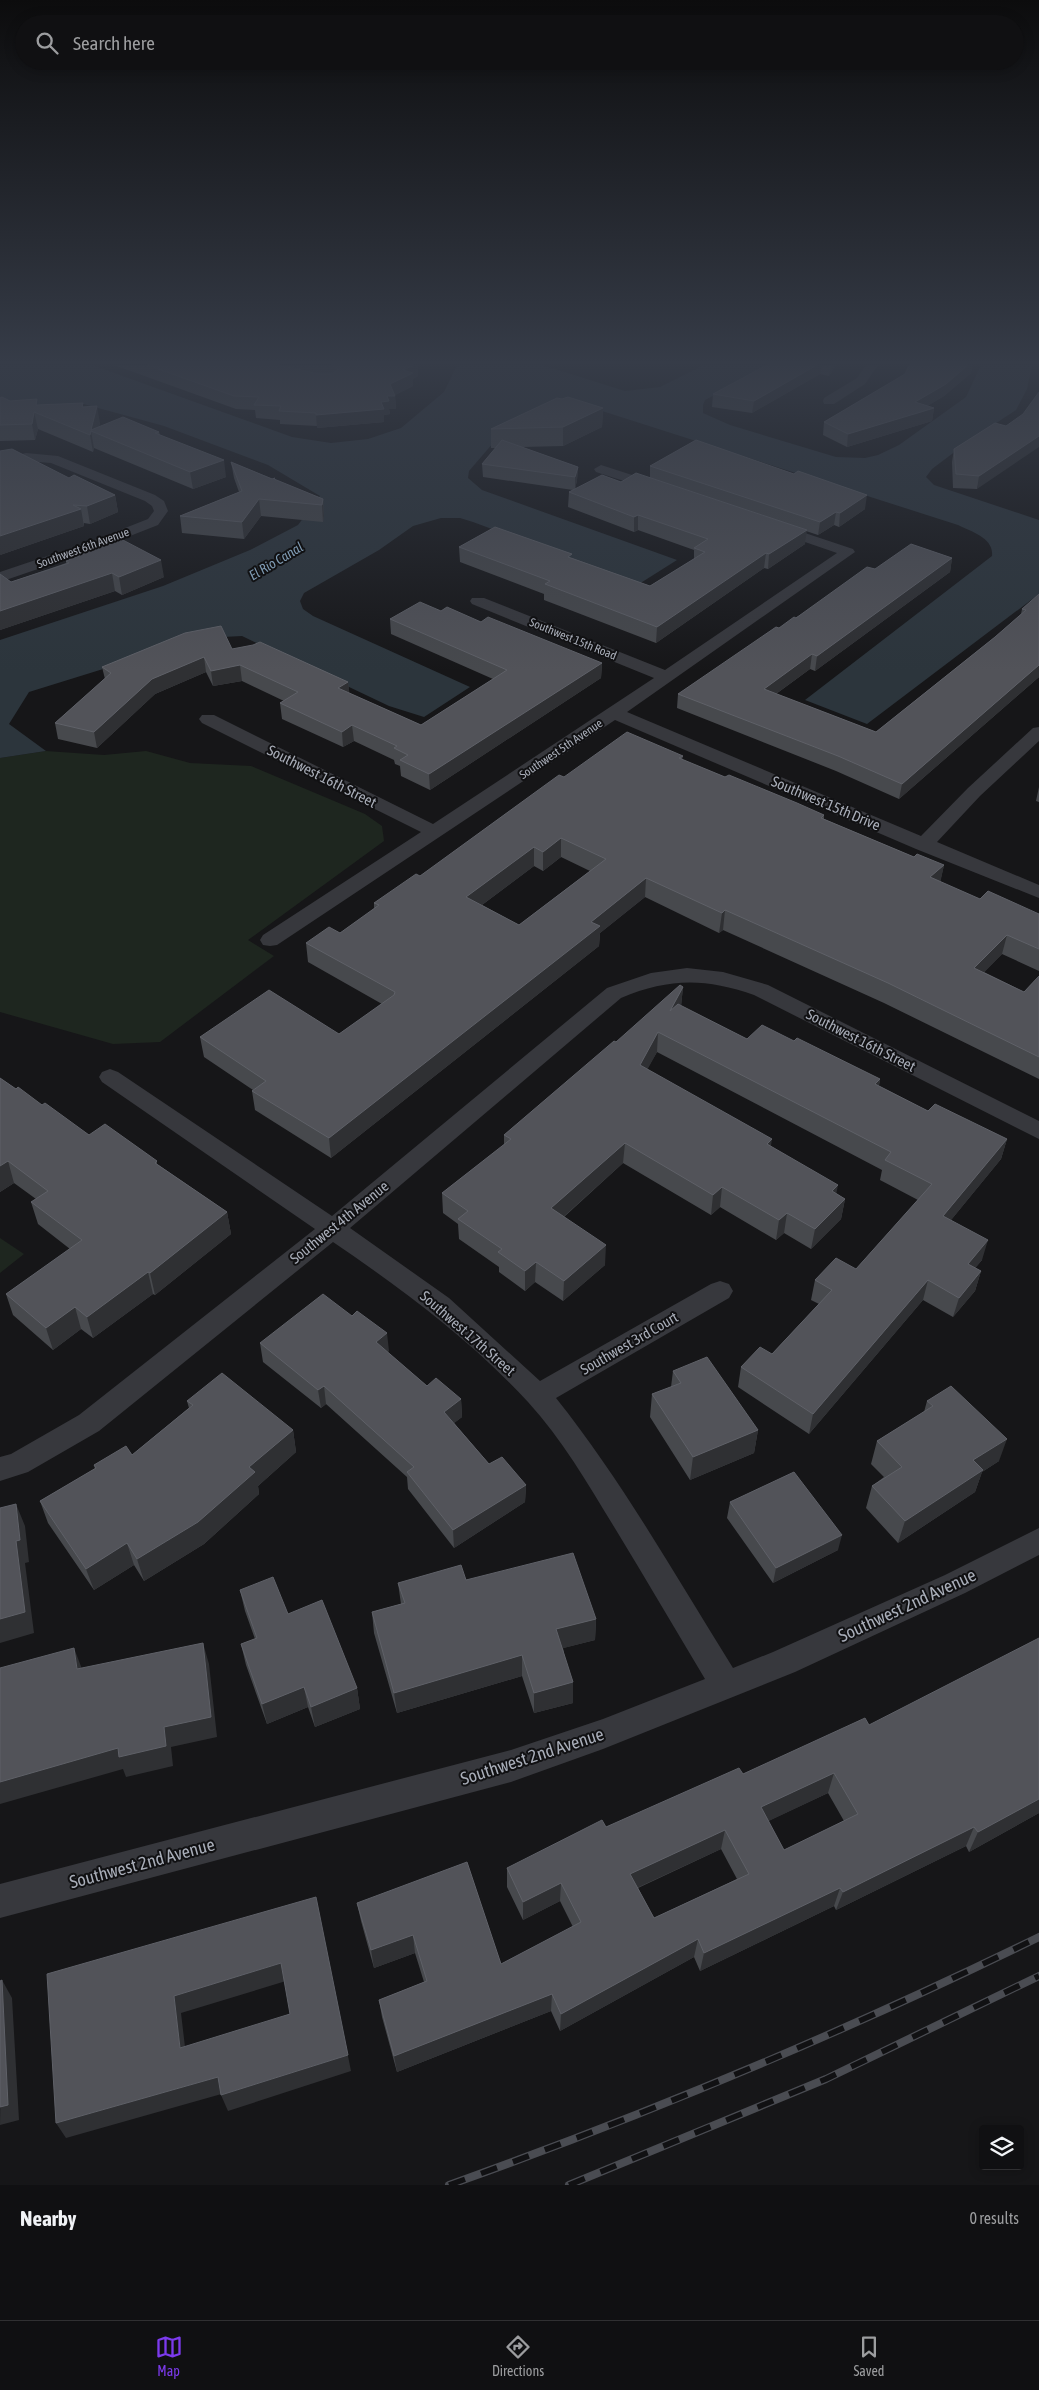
<!DOCTYPE html>
<html lang="en">
<head>
<meta charset="utf-8">
<style>
	:root { --surface:#101012; --page:#1e1e20; --text:#f1f3f6; --muted:#9c9d9f; --line:#303032; --accent:#7c3aed }
	body { margin:0; font-family:"Asap Condensed",sans-serif; background:var(--page); color:var(--text) }
	.controls { position:absolute; right:15px; bottom:15px; display:grid; overflow:hidden; border-radius:5px; box-shadow:0 2px 12px #0003 }
	.controls button { width:45px; height:45px; display:grid; place-items:center; padding:0; border:0; border-bottom:1px solid var(--line); background:var(--surface); color:var(--text); font:25px sans-serif }
	.list { margin:0; padding:0; list-style:none }
	h2 { display:flex; justify-content:space-between; align-items:center; height:65px; margin:0; padding:0 20px; font-size:21px }
	h2 small { font-size:16px; font-weight:400; color:var(--muted) }
	.icon { flex:none; width:28px; height:28px; fill:none; stroke:currentColor; stroke-width:2; stroke-linecap:round; stroke-linejoin:round }
	.map { position:relative; flex:none; width:1039px; height:2185px; overflow:hidden }
	.search { position:absolute; background:var(--surface); box-shadow:0 2px 12px #0003; left:15px; right:15px; top:15px; height:55px; display:flex; align-items:center; gap:12px; box-sizing:border-box; padding:0 18px; border-radius:28px; color:var(--muted); font-size:19px }
	.sheet { height:135px; background:var(--surface) }
	nav { display:flex; justify-content:space-around; align-items:center; box-sizing:border-box; height:70px; border-top:1px solid var(--line); background:var(--surface); font-size:14px; color:var(--muted) }
	nav a { display:grid; justify-items:center; gap:2px }
	nav .on { color:var(--accent) }
	.map>svg:first-child { display:block }
</style>
</head>
<body>
<div class="map">
<svg width="1039" height="2185" viewBox="0 0 1039 2185">
	<rect width="100%" height="100%" fill="#161618"/>
	<path fill="#1e261f" d="M46,751L104,755L146,751L190,763L251,766L365,814L382,826L384,841L248,940L274,956L160,1042L113,1044L0,1012V758Z
		M0,1238L24,1254L0,1273Z"/>
	<path fill="#2c353c" d="M0,365H92L292,437L331,443L368,439L401,428L444,392L457,365H542L625,391L660,387L704,365H771L705,400L703,405V413L730,425L836,457L865,458L878,455L899,445L966,397L981,365H1032L1027,389L1016,410L969,441L932,469L926,477L934,485L1039,520V594L867,724L805,700L992,556C994,538 972,532 958,525L599,410L506,428L469,471L468,478L482,490L677,560L639,584L473,522L460,518H441L413,526L379,550L304,593L300,601L303,609L313,616L470,687L424,717L389,706L242,636L203,638L29,692L9,724L46,751L0,758V640L163,586L250,550L298,525L320,496L268,465L164,426L80,403L24,405L0,412Z"/>
	<g fill="none" stroke-linecap="round" stroke-linejoin="round">
		<path fill="#37383d" fill-rule="evenodd" d="M866,365H878L865,384L834,404H824L823,401L824,398L857,378Z
			M26,453L58,456L155,495L164,501L168,511L158,525L102,547L0,582V572L92,541L148,519L154,511L152,506L145,501L51,463L26,461L0,467V459Z
			M601,465L660,484L662,487L655,491L596,472L594,469Z
			M778,524L853,549L855,552L627,712L921,836L968,788L1033,728L1039,727V741L980,796L937,842L1039,885V898L916,849L615,720L277,945L270,946L263,945L260,940L263,935L421,832L202,723L199,719L202,715H214L433,824L654,678L472,604L470,601L472,598H484L665,670L837,553L773,531L771,528Z
			M687,968L723,972L768,985L1039,1121V1139L754,995C705,978 669,978 621,998L350,1228L449,1298L540,1381L711,1284L720,1281L729,1284L733,1291L729,1298L556,1398C623,1482 676,1577 733,1668L773,1652L945,1575L1039,1528V1555L965,1593L795,1672L603,1749L511,1782L0,1918V1884L511,1750L603,1719L705,1679C675,1629 646,1579 616,1530C589,1486 563,1440 528,1402C471,1340 402,1289 333,1242L99,1431L28,1472L0,1481V1457L11,1454L79,1415L315,1229L102,1082L99,1077L102,1072L110,1069L118,1072L332,1216L607,988L651,973Z"/>
		<g stroke="#4a4c52" stroke-width="8">
			<path id="rail" d="M449,2185C651,2113 847,2031 1039,1937
				M569,2185L826,2079L1039,1976"/>
		</g>
		<use href="#rail" stroke="#111113" stroke-width="5.5" stroke-dasharray="17" stroke-linecap="butt"/>
	</g>
	<path fill="#47494d" fill-rule="evenodd" d="M114,365H418V376L413,379V386L395,395L396,409H389L390,414L384,415V422L317,428V426L280,424V420L256,418L255,410L236,409Z
		M767,365H836L829,376L820,374L752,413L712,407L713,394Z
		M909,365H972L971,373L944,396L927,406L934,408L932,421L847,447L823,435L824,422L905,374Z
		M0,398L10,401L38,405L83,403V407L100,423L99,427L159,432L160,435L226,477L193,489L94,448L93,452L38,429L35,440L0,441Z
		M562,399L603,408L602,427L563,446L522,447L578,467L577,480L575,489L650,477V466L865,509L839,527L834,525L818,535L806,531L805,544L768,569L764,568L656,643L544,600V594L460,562L459,547L572,558L650,586L694,559V550L638,530L634,532L568,507L569,492L573,490L483,477L482,464L496,448H491V429Z
		M995,423L977,489L953,488L952,462L954,449Z
		M231,462L323,499L324,516L323,522L261,516L244,539L182,533L180,516L239,492L234,478Z
		M69,478L115,495L118,512L90,524L84,523V526L0,555Z
		M952,558L950,572L815,671L810,669L776,694L876,732L995,637L1021,614L1022,609L1039,594V677L899,799L836,771L677,708L678,694L779,628L875,569Z
		M66,561L164,577L122,595L115,591L0,630V574L11,582L66,563Z
		M441,611L481,622L602,663L601,678L430,790L401,776L400,766L395,764L394,760L354,741L343,747L282,719L280,703L284,701L242,681L213,686L206,672L155,694L97,748L58,739L55,723L105,679L102,667L232,649L348,682L349,693L421,725L493,679L391,634L390,619Z
		M683,756L682,760L725,777L824,815V819L914,857L944,865L940,882L980,899L1039,914V971L1002,954L984,972L1024,992L1039,976V1079L884,1003L723,930L719,933L645,897L600,933L599,946L331,1158L255,1110L252,1091L253,1090L204,1057L200,1037L339,1034L382,1004L308,962L306,943L340,933L374,909V903L420,876L564,777ZM561,857L590,871L519,925L482,905L534,866L543,871Z
		M1039,787V802L1036,801Z
		M683,987L681,1006L747,1039L794,1041L880,1079L879,1086L928,1111L1007,1139L1001,1159L951,1220L982,1260L975,1268L981,1271L975,1291L953,1317L923,1300L809,1434L738,1387L741,1367L772,1354L819,1304L811,1300L815,1280L856,1269L918,1200L880,1180L882,1170L657,1052L647,1069L771,1147L837,1194L845,1199L841,1219L811,1249L784,1233L776,1240L720,1207L711,1215L623,1163L564,1217L605,1265L563,1301L535,1282L525,1291L499,1272V1267L459,1239L458,1224L443,1213L442,1193L504,1145V1135Z
		M0,1078L16,1089L42,1105L89,1135L157,1161V1164L227,1212L231,1234L155,1295L153,1294L93,1338L81,1329L53,1350L13,1315L6,1294L70,1249L38,1224L31,1202L36,1199L14,1183L0,1192Z
		M260,1343L389,1351L387,1352L427,1386L461,1399L462,1417L454,1423L489,1464L526,1485L525,1502L454,1548L408,1489L407,1477L326,1404L321,1408L263,1362Z
		M673,1371L758,1430L754,1453L690,1480L650,1417L652,1394L671,1387Z
		M187,1401L293,1430L296,1452L258,1486L259,1494L204,1544L144,1581L134,1565L94,1590L48,1523L40,1501L95,1469L94,1465L132,1455L189,1408Z
		M927,1401L999,1461L982,1472L975,1492L898,1543L866,1508L872,1486L884,1477L871,1464L877,1441L924,1412Z
		M730,1502L838,1550L773,1583L727,1518Z
		M466,1580L596,1619L595,1640L563,1648L573,1703L534,1713L522,1676L397,1713L374,1633L372,1612L401,1604L398,1583Z
		M240,1590L288,1614L357,1688L360,1709L315,1727L308,1707L267,1724L246,1665L241,1644L255,1639L245,1611Z
		M869,1725L1039,1813L969,1852L966,1846L836,1910L834,1906L700,1971L694,1957L560,2031L551,2011L397,2072L382,2017L379,2000L424,1982L415,1953L374,1968L361,1921L357,1903L501,1964L573,1927L560,1901L523,1920L507,1887V1868L606,1827ZM828,1793L844,1821L784,1850L768,1821ZM721,1849L737,1879L654,1918L638,1888Z"/>
	<path fill="#2f3033" d="M414,365H418V376L413,379V386L393,396H395L396,409H389L390,414L384,415V422L317,428L316,415L387,396L390,384L403,370Z
		M817,365H822L820,374L752,413L754,401Z
		M831,365H836L829,376Z
		M968,365H972L971,373L944,396L913,415L934,408L932,421L847,447L848,434L915,402Z
		M97,406L100,423L97,434L91,430Z
		M603,408L602,427L563,446V427Z
		M34,412L38,429L35,440L32,424Z
		M91,431L94,448L93,452L90,435Z
		M1039,436V447L977,489L979,476Z
		M224,460L226,477L193,489L190,472Z
		M578,467L577,480L575,490V477Z
		M115,495L118,512L90,524L87,506Z
		M867,495L865,509L839,527L840,513Z
		M259,499L261,516L244,539L242,522Z
		M323,499L324,516L323,522L322,505Z
		M81,509L84,526L0,555V536Z
		M836,512L834,525L818,535L820,522Z
		M638,515V530L634,532V517Z
		M807,530L805,544L768,569L769,554Z
		M766,553L764,568L656,643L657,627Z
		M952,558L950,572L815,671L817,656Z
		M161,560L164,577L122,595L119,577Z
		M112,573L115,591L0,630V611Z
		M812,654L810,669L762,704L764,689Z
		M204,657L206,672L155,694L97,748L94,732L152,679Z
		M602,663L601,678L430,790L429,774Z
		M240,665L242,681L213,686L211,671Z
		M1039,665V677L899,799L902,784Z
		M348,682L350,697L338,688Z
		M352,725L354,741L343,747L342,732Z
		M561,838V857L543,871V852Z
		M534,847V866L467,916L466,897Z
		M944,865L940,884L930,877Z
		M646,878L645,897L600,933L599,946L331,1158L329,1138L591,922Z
		M725,910L723,930L719,933L722,913Z
		M1007,935L1002,954L970,987L974,968Z
		M683,987L681,1007L670,1011Z
		M658,1032L657,1052L639,1085L640,1065Z
		M880,1079L876,1099L875,1084Z
		M772,1139L769,1159L767,1144Z
		M1007,1139L1001,1159L938,1236L943,1216Z
		M625,1143L623,1163L551,1228V1208Z
		M8,1161L14,1183L0,1192V1166Z
		M838,1185L834,1205L832,1191Z
		M722,1187L720,1207L711,1215L713,1195Z
		M845,1199L841,1219L811,1249L815,1229Z
		M227,1212L231,1234L155,1295L150,1273Z
		M787,1213L784,1233L776,1240L779,1220Z
		M988,1240L982,1260L962,1284L968,1264Z
		M606,1245L605,1265L563,1301L564,1281Z
		M536,1262L535,1282L525,1291V1271Z
		M981,1271L975,1291L953,1317L959,1298Z
		M148,1272L153,1294L93,1338L87,1317Z
		M928,1280L923,1300L809,1434L813,1414Z
		M75,1307L81,1329L53,1350L46,1328Z
		M387,1333L389,1351L378,1360L376,1342Z
		M324,1386L326,1404L321,1408L318,1390Z
		M461,1399L462,1417L445,1430L444,1412Z
		M293,1430L296,1452L258,1486L259,1494L204,1544L144,1581L137,1559L249,1467Z
		M758,1430L754,1453L690,1480L693,1457Z
		M1007,1439L999,1461L982,1472L975,1492L898,1543L905,1521L973,1460Z
		M526,1485L525,1502L454,1548L453,1530Z
		M16,1504L25,1526L29,1562L25,1563L34,1633L0,1643V1619L16,1541Z
		M842,1535L838,1550L773,1583L776,1568Z
		M127,1543L134,1565L94,1590L86,1569Z
		M596,1619L595,1640L556,1650V1629Z
		M203,1643L209,1664L217,1737L171,1747L173,1766L126,1777L123,1769L0,1804V1782L164,1727Z
		M74,1648L82,1669H77Z
		M522,1655V1676L397,1713L394,1693Z
		M573,1682V1703L534,1713V1693Z
		M304,1687L308,1707L267,1724L262,1704Z
		M357,1688L360,1709L315,1727L311,1707Z
		M834,1773L828,1793L756,1827L761,1807Z
		M1039,1799V1813L969,1852L978,1832Z
		M974,1827L966,1846L836,1910L843,1892Z
		M725,1830L721,1849L628,1892L630,1874Z
		M561,1883L560,1901L523,1920V1902Z
		M840,1888L834,1906L700,1971L704,1953Z
		M320,1916L351,2071L228,2111L221,2095L348,2055Z
		M413,1935L415,1953L374,1968L371,1950Z
		M698,1939L694,1957L560,2031L561,2014Z
		M281,1963L286,1981L181,2013L187,2064L180,2048L174,1996Z
		M2,1980L12,1998L19,2120L0,2125Z
		M552,1994L551,2011L397,2072L394,2056Z
		M218,2077L225,2093L66,2138L56,2123Z"/>
	<path fill="#525359" stroke="#5f6168" fill-rule="evenodd" d="M147,365H278L319,374H331L338,370L332,365H414L403,370L413,373L390,384L395,396H387L389,401L381,402L384,409L316,415V413L279,411L281,406L254,405L259,397L234,396Z
		M767,365H817L754,401L713,394Z
		M909,365H968L946,384L915,402L934,408L848,434L824,422L905,374Z
		M1039,392V436L979,476L956,474L954,449L995,423L1006,426L1023,414Z
		M2,397L10,401L37,399L36,405L83,403L82,407L97,406L91,430L123,417L159,432L155,433L224,460L190,472L91,431L90,435L34,412L32,424L0,425V398Z
		M568,397L603,408L563,427L491,429L557,398L562,399Z
		M502,440L578,467L575,477L482,464Z
		M696,440L794,474L798,471L867,495L840,513L836,512L820,522L650,466Z
		M12,449L69,478L74,475L115,495L87,506L73,505L81,509L0,536V451Z
		M231,462L272,479L275,478L274,479L323,499L322,505L259,499L242,522L180,516L242,491Z
		M636,473L807,530L769,554L766,553L657,627L545,584L550,581L459,547L495,527L572,554L568,557L650,586L705,552L694,548L708,539L638,515L634,517L569,492L602,475L621,482Z
		M121,539L161,560L119,577L112,573L0,611V574L11,582L69,563L66,561Z
		M911,544L952,558L817,656L812,654L764,689L876,732L995,637L1026,610L1022,609L1039,594V665L902,784L838,756L678,694L776,627L779,628L794,617L796,618L867,567L875,569Z
		M420,602L441,611L447,607L481,622L488,617L602,663L429,774L400,760L408,755L394,748L397,746L352,725L342,732L280,703L298,692L240,665L211,671L204,657L152,679L94,732L55,723L111,673L102,667L185,633L221,626L232,649L253,645L260,642L348,682L338,688L421,725L507,670L390,619Z
		M627,732L683,756L679,758L725,777L729,775L797,803L824,815L821,818L914,857L917,854L944,865L930,877L980,899L988,891L1039,914V949L1007,935L974,968L1024,992L1039,976V1057L888,983L725,910L722,913L646,878L591,922L600,926L329,1138L252,1091L266,1081L200,1037L269,990L339,1034L394,995L395,992L306,943L329,927L340,933L379,905L374,903L416,874L420,876L559,775L564,777ZM561,838L606,859L519,925L466,897L534,847L543,852Z
		M680,985L683,987L670,1011L678,1004L747,1039L762,1025L794,1041L797,1038L880,1079L875,1084L928,1111L935,1104L1007,1139L943,1216L988,1240L968,1264L981,1271L959,1298L928,1280L813,1414L741,1367L760,1347L772,1354L832,1290L815,1280L836,1258L856,1269L932,1184L885,1160L891,1152L658,1032L640,1065L772,1139L767,1144L838,1185L832,1191L845,1199L815,1229L787,1213L779,1220L722,1187L713,1195L625,1143L551,1208L606,1245L564,1281L536,1262L525,1271L498,1252L502,1249L458,1219L468,1211L442,1193L511,1139L504,1135L614,1041L616,1042Z
		M0,1078L16,1089L18,1087L42,1105L45,1103L89,1135L105,1124L157,1161L155,1163L227,1212L150,1273L148,1272L87,1317L75,1307L46,1328L6,1294L82,1240L31,1202L48,1191L8,1161L0,1166Z
		M323,1294L352,1316L357,1311L387,1333L376,1342L427,1386L436,1378L461,1399L444,1412L489,1464L502,1457L526,1485L453,1530L407,1472L414,1467L324,1386L318,1390L260,1343Z
		M707,1357L758,1430L693,1457L652,1394L681,1383L673,1371Z
		M222,1373L293,1430L249,1467L255,1472L198,1522L137,1559L127,1543L86,1569L40,1501L96,1468L94,1465L126,1446L132,1455L193,1405L187,1401Z
		M951,1386L1007,1439L973,1460L983,1470L905,1521L872,1486L902,1467L877,1441L933,1406L927,1401Z
		M794,1472L842,1535L776,1568L730,1502Z
		M16,1504L20,1540L16,1541L25,1612L0,1619V1508Z
		M573,1553L596,1619L556,1629L573,1682L534,1693L522,1655L394,1693L372,1612L405,1603L398,1583L461,1565L466,1580Z
		M273,1577L288,1614L322,1600L357,1688L311,1707L304,1687L262,1704L241,1644L257,1638L240,1590Z
		M1039,1638V1799L978,1832L974,1827L843,1892L840,1888L704,1953L698,1939L561,2014L552,1994L394,2056L379,2000L427,1981L413,1935L371,1950L357,1903L467,1862L501,1964L581,1922L561,1883L523,1902L507,1868L602,1820L606,1827L739,1768L743,1774L865,1718L869,1725ZM834,1773L858,1814L784,1850L761,1807ZM725,1830L749,1874L654,1918L630,1874Z
		M203,1643L211,1717L164,1727L166,1746L119,1757L118,1748L0,1782V1668L74,1648L77,1669Z
		M316,1897L348,2055L221,2095L218,2077L56,2123L47,1974ZM281,1963L290,2014L180,2048L174,1996Z
		M2,1980L8,2105L0,2107V1981Z"/>
	<linearGradient id="sky" x2="0" y2="1"><stop stop-color="#0c0c0d"/><stop offset="0.54" stop-color="#363c48"/><stop offset="1" stop-color="#363c48" stop-opacity="0"/></linearGradient>
	<rect width="1039" height="671" fill="url(#sky)"/>
	<g text-anchor="middle" dominant-baseline="central" stroke-width="4" stroke-linejoin="round" paint-order="stroke">
		<g font-size="12" fill="#a8adb8" stroke="#111113">
			<text transform="translate(83 548) rotate(-20)">Southwest 6th Avenue</text>
			<text transform="translate(573 639) rotate(22)">Southwest 15th Road</text>
			<text transform="translate(561 749) rotate(-34)">Southwest 5th Avenue</text>
		</g>
		<g font-size="14" font-style="italic" fill="#7f9bb3" stroke="#111113">
			<text transform="translate(276 561) rotate(-31)">El Rio Canal</text>
		</g>
		<g font-size="15" fill="#a8adb8" stroke="#111113">
			<text transform="translate(322 776) rotate(27)">Southwest 16th Street</text>
			<text transform="translate(826 803) rotate(23)">Southwest 15th Drive</text>
			<text transform="translate(861 1040) rotate(27)">Southwest 16th Street</text>
			<text transform="translate(339 1222) rotate(-39)">Southwest 4th Avenue</text>
			<text transform="translate(468 1333) rotate(41)">Southwest 17th Street</text>
			<text transform="translate(629 1343) rotate(-30)">Southwest 3rd Court</text>
		</g>
		<g font-size="18" fill="#a8adb8" stroke="#111113">
			<text transform="translate(907 1605) rotate(-25)">Southwest 2nd Avenue</text>
			<text transform="translate(532 1756) rotate(-18)">Southwest 2nd Avenue</text>
			<text transform="translate(142 1863) rotate(-15)">Southwest 2nd Avenue</text>
		</g>
	</g>
</svg>
<div class="controls">
<button><svg class="icon" aria-label="layers" viewBox="0 0 24 24"><path d="M12 4l9 5-9 5-9-5zM3 14l9 5 9-5"/></svg></button>
</div>
<div class="search"><svg class="icon" aria-label="search" viewBox="0 0 24 24"><circle cx="10" cy="10" r="6"/><path d="M15 15l6 6"/></svg>Search here</div>
</div>
<section class="sheet">
<h2>Nearby<small>0 results</small></h2>
<ul class="list">
</ul>
</section>
<nav>
<a class="on"><svg class="icon" aria-label="map" viewBox="0 0 24 24"><path d="M3 6l6-2 6 2 6-2v14l-6 2-6-2-6 2zM9 4v14M15 6v14"/></svg>Map</a>
<a><svg class="icon" aria-label="directions" viewBox="0 0 24 24"><path d="M12 3l9 9-9 9-9-9zM9 14v-3h6M13 9l2 2-2 2"/></svg>Directions</a>
<a><svg class="icon" aria-label="saved" viewBox="0 0 24 24"><path d="M7 4h10v16l-5-4-5 4z"/></svg>Saved</a>
</nav>
</body>
</html>
